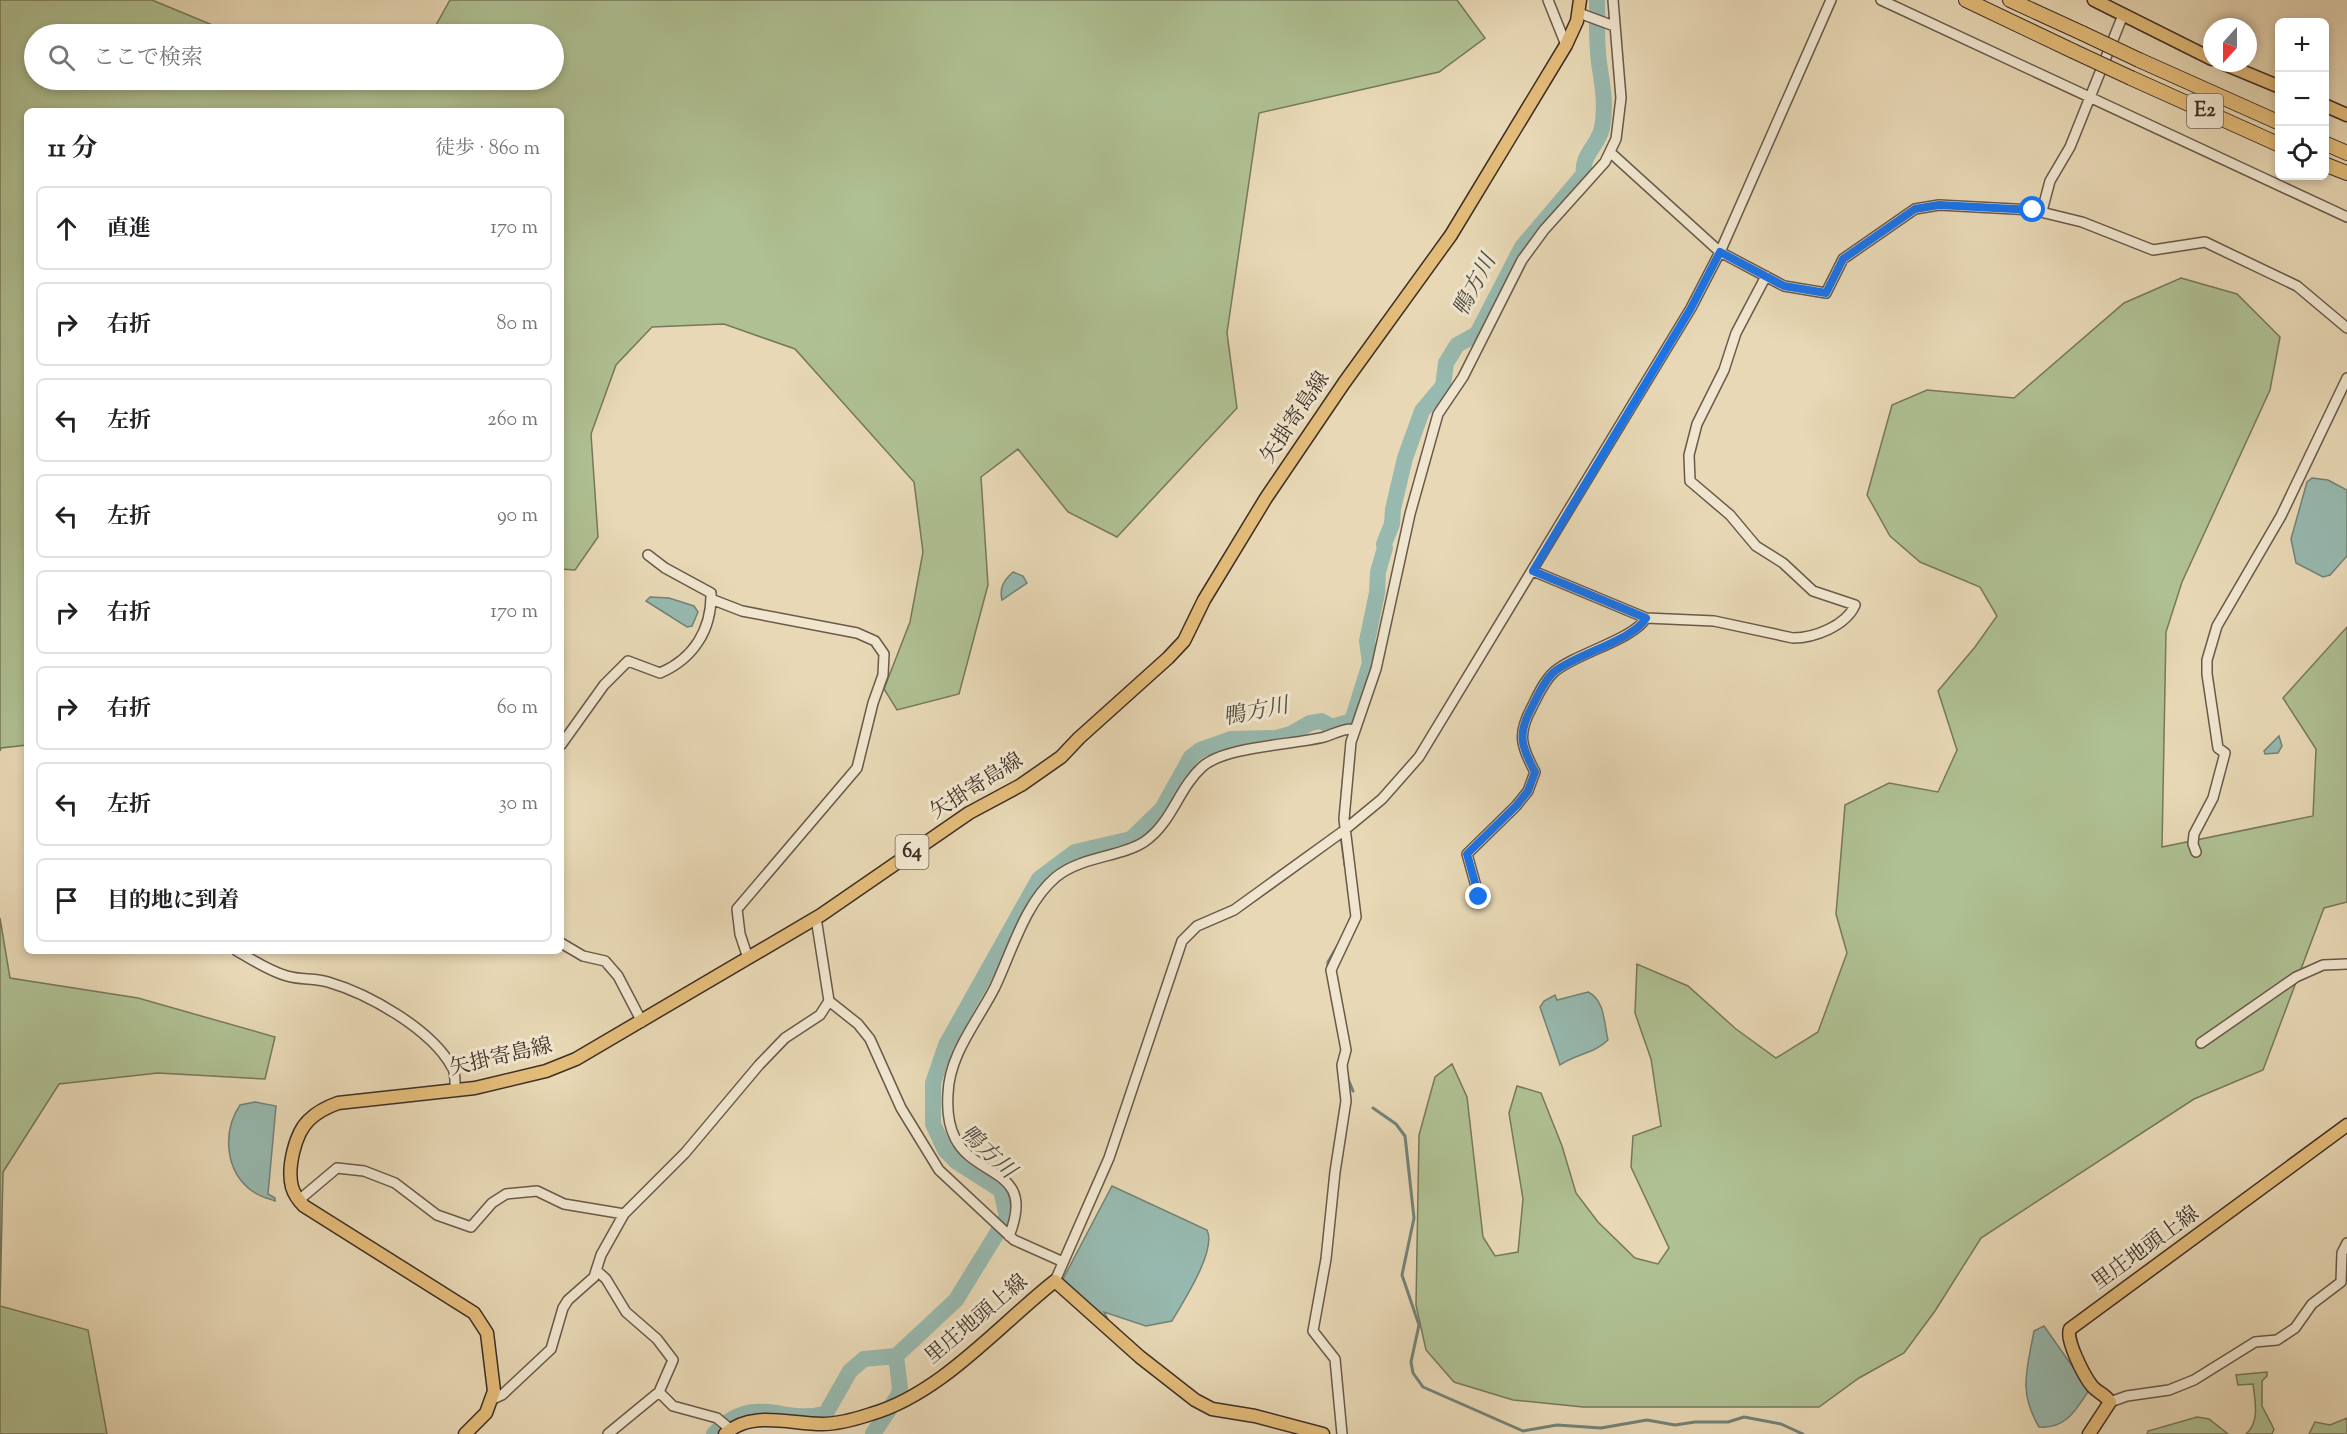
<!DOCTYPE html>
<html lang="ja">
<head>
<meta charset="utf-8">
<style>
	:root { --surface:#fff; --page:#f2f2f2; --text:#202124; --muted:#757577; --line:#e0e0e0 }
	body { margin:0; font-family:"Sorts Mill Goudy","Noto Serif JP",serif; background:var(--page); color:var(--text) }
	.controls { position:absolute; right:18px; top:18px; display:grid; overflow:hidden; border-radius:9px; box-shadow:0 3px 9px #0003 }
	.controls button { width:54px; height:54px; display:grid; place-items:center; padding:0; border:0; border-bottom:2px solid var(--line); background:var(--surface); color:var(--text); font:30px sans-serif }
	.compass { position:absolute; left:2203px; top:18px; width:54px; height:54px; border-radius:50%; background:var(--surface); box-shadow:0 3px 9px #0003; rotate:201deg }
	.stop { position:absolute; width:18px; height:18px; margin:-14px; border:4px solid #1a73e8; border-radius:50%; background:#fff }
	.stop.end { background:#1a73e8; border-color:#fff; box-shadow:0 2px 6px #0008 }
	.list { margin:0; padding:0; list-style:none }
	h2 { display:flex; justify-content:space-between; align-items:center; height:78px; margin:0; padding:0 24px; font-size:26px }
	h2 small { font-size:20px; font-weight:400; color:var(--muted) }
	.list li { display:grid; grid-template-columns:39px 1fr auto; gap:18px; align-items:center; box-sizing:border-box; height:84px; margin:0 12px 12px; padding:0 12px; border:2px solid var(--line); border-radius:9px }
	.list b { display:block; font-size:22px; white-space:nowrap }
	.list em { font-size:20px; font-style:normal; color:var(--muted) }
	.icon { flex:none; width:33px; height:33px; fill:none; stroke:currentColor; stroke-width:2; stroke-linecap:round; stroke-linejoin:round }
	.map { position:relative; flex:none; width:2347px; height:1434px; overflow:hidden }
	.search { position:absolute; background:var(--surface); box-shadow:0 3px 9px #0003; left:24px; top:24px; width:540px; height:66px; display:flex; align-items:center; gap:15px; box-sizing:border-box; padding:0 21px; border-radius:33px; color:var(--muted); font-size:22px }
	.panel { position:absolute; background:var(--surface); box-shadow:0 3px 9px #0003; left:24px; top:108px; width:540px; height:846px; border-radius:9px }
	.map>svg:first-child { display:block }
</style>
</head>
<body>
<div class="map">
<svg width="2347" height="1434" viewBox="0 0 2347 1434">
	<rect width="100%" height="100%" fill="#e8d8b5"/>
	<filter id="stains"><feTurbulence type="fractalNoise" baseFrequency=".00333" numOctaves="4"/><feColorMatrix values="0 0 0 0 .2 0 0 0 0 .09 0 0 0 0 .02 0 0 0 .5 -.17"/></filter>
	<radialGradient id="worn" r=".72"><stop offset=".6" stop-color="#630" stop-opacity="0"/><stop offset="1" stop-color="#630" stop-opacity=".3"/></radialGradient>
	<path fill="#afc092" stroke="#76785c" stroke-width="1.5" d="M0,0H152L234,34H34V80H554V34H431L450,0H1457L1485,38L1439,72L1259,113L1227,333L1237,408L1117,537L1068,512L1018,449L981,477L988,585L959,694L897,710L884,689L910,622L923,552L914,482L795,349L724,324L652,327L616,365L591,434L598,537L575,570L561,569V111H27V745L1,748L0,751Z
		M2181,278L2237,294L2280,337L2270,390L2182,582L2166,632L2162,847L2313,816L2316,749L2283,698L2347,627V902L2324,908L2263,1070L2194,1099L1981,1238L1935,1311L1904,1353L1859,1378L1819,1407H1583L1513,1400L1454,1382L1426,1350L1416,1305L1419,1135L1435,1077L1452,1064L1467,1097L1483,1237L1495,1256L1518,1252L1523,1199L1509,1113L1517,1086L1541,1093L1562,1146L1576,1193L1598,1222L1635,1258L1658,1264L1669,1248L1631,1167L1633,1136L1661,1126L1651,1059L1635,1013L1637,964L1688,986L1736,1029L1776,1058L1818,1032L1847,953L1836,914L1845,805L1889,783L1938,792L1957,750L1938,691L1975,647L1997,616L1980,587L1920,562L1890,536L1867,495L1892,405L1927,390L2014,398L2124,303Z
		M0,918L10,978L138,998L275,1037L265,1079L158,1073L59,1084L3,1172L0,1306L88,1330L107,1434H0Z
		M2267,1372V1376L2262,1381V1406L2274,1429L2272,1434H2246C2260,1422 2255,1401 2253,1384L2238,1385L2236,1375Z
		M2197,1417L2209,1419L2228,1434H2147L2148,1431Z
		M2347,1418V1434H2309L2315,1422L2330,1425Z"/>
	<path fill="#97b9af" stroke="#738278" stroke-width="1.5" d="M2312,478L2328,480L2347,490V556L2330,575L2323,577L2296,563L2291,539L2307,482Z
		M1013,572L1023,576L1027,583L1002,600C999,588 1004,580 1013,572Z
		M650,597L669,598L694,606L698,612L692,626L687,627L646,601Z
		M2279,736L2282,746L2278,753L2265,754L2264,751Z
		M1588,992C1605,1000 1604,1023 1608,1040C1594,1054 1575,1054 1560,1065L1540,1007L1544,1001L1555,995L1557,1000Z
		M255,1102L276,1106L268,1194L275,1198V1201C267,1198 259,1196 252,1191C225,1171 222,1132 240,1105Z
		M1112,1186L1207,1230C1217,1250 1183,1302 1172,1321L1146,1326L1104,1312L1112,1326L1063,1279Z
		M2044,1326L2089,1390C2076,1410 2066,1429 2039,1427C2018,1391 2027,1370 2034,1331Z"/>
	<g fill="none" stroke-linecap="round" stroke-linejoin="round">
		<path stroke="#738278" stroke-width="3" d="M1342,793L1344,773
			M1341,836L1345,865
			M1328,969V962L1341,940
			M1348,1079L1353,1091
			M1373,1108L1396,1124L1405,1136L1414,1218L1402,1275L1419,1325L1411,1362L1413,1373L1423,1387L1523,1431L1557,1425L1601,1428L1647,1420L1675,1425L1695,1422H1728L1744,1417L1781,1424L1803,1434"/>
		<path stroke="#97b9af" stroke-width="16" d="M896,1356L956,1300L1007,1217L1001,1190L957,1162L945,1150L933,1124V1083L946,1045L1039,879L1075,852L1131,839L1162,809L1191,757L1200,750L1231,739L1276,738L1291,734L1310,723L1321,721L1332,727L1352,721L1370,663L1367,641L1377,593L1378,572L1385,548L1384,544L1392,524L1393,509L1405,458L1422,411L1443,386L1446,363L1457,345L1477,334L1522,247L1584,174C1581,155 1598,146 1602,128C1606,107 1603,89 1600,69C1596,47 1597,23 1597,0
			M714,1434C756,1390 783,1427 826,1413L850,1371L864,1359L896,1356
			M873,1434L898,1396L900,1388L896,1356"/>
		<g stroke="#68594a" stroke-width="12">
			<path id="minor" d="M1548,0L1566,45
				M1881,0L2347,217
				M1579,13L1614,26
				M1611,153L1720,252L1784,286L1826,293L1843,259L1915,209L1939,205L2033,210L2082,222L2153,250L2205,242L2297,286L2347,328
				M2042,211L2050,181L2070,147L2123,15
				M1533,571L1646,618L1714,621L1793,638C1814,638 1846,626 1855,605L1813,591L1783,563L1756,546L1730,515L1690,481L1689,455L1697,424L1724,370L1736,333L1766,276
				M711,599L742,611L857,633L875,641L884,654L883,675L873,703L857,768L737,909L740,934L748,958
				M561,745L604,685L628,661L660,673C693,659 712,630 711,593L665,568L648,555
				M2196,852L2193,844L2194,834L2213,798L2225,753L2218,748L2207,674V660L2217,626L2281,516L2347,378
				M1479,897L1467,854L1516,806L1528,791L1535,772C1521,746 1517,734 1532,707C1538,695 1544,681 1554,672C1576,653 1633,640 1646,618
				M816,918L829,1001L858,1024L870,1039L901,1108L939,1170L1014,1240L1061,1261
				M561,943L583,956L605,961L618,976L642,1022
				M237,951C253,960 269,971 287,976C300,980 315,978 328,982C369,994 431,1029 452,1067C456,1073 455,1083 455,1090
				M2201,1043L2296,977L2323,965L2347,964
				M299,1200L337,1168L364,1171L395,1183L437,1215L471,1227L492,1203L506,1194L537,1191L564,1204L624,1214
				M1009,1236C1037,1167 975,1179 955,1138C948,1124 947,1109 948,1094C949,1054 978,1021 995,987C1012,951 1025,903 1056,877C1082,856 1121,857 1144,842C1172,823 1178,789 1202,767C1225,746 1293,745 1324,737C1334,734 1343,728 1354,729
				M596,1270L606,1279L626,1312L657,1339L673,1360L659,1392L608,1434
				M1055,1281L1109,1158L1182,941L1197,926L1234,910L1342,832L1382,799L1419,757L1691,308L1720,252L1831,0
				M659,1392L673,1406L717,1418L730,1429
				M493,1399L502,1395L551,1349L563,1308L568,1300L594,1277L601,1255L624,1214L685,1153L759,1065L785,1038L820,1015L829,1001
				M2110,1402L2127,1396L2169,1390L2194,1380L2255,1342L2277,1340L2295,1328L2312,1304L2341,1282L2342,1253L2347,1243
				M1342,1434L1335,1359L1313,1331L1326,1259L1335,1172L1346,1101L1342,1065L1346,1050L1331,970L1356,917L1344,819L1351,742L1376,669L1410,514L1438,414L1463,377L1522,260L1544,230L1605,162L1616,139L1621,98L1613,0"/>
		</g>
		<g stroke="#3d2f26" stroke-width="15">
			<path id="major" d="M2094,0L2212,59
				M2222,63L2280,87
				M2324,105L2347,115
				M465,1434L486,1413L494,1391L487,1333L474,1313L304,1206C299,1201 294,1194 292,1187C287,1168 295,1133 309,1120C318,1111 327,1107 338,1103L475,1088L546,1071L576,1059L821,915L969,813L1021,785L1061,757L1079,738L1168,658L1184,641L1204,600L1266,498L1344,383L1451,235L1566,45L1577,21L1580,0
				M725,1434C751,1410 790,1424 822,1424C837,1424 856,1419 871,1414C941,1394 999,1325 1055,1281L1140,1357L1195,1400L1212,1409L1255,1416L1323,1434
				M2089,1434L2110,1402C2106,1395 2097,1392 2092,1386C2084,1376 2065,1339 2070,1329L2347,1125"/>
		</g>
		<g stroke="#3d2f26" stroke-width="16">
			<path id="highway" d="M1966,0L2073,51
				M2010,0L2082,33
				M2139,60L2280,123
				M2131,78L2280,145
				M2324,143L2347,153
				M2324,164L2347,173"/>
		</g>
		<use href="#minor" stroke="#f0e6cf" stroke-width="9"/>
		<use href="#major" stroke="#e4bc7a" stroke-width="12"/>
		<use href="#highway" stroke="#e4bc7a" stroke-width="14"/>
		<g stroke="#3d2f26" stroke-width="16" stroke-linecap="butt">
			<path id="highway-bridge" d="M2082,33L2139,60
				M2073,51L2131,78"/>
		</g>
		<use href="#highway-bridge" stroke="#e4bc7a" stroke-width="14"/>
	</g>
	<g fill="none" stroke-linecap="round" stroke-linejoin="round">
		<path stroke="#1a73e8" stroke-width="8" d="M1479,897L1467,854L1516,806L1528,791L1535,772C1521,746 1517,734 1532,707C1538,695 1544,681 1554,672C1576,654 1634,640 1646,618L1533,571L1691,308L1720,252L1784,286L1826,293L1843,259L1915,209L1939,205L2033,210"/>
	</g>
	<g text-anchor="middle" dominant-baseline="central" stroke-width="6" stroke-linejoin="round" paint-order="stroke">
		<g fill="#f0e6cf" stroke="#736659" stroke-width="1.5">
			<rect x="2187" y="94" width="36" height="34" rx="4.5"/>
			<rect x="895.5" y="835" width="33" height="34" rx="4.5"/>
		</g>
		<g font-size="20" font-weight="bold" fill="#3d2f26">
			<text x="2205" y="111">E2</text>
			<text x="912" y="852">64</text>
		</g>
		<g font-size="21" fill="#3d2f26" stroke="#f0e6cf">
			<text transform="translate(1296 418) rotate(-56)">矢掛寄島線</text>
			<text transform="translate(977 787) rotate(-32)">矢掛寄島線</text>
			<text transform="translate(501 1058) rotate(-13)">矢掛寄島線</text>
			<text transform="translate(2146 1249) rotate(-36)">里庄地頭上線</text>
			<text transform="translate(977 1320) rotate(-40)">里庄地頭上線</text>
		</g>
		<g font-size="22" font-style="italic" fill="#4f4b41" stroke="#f0e6cf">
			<text transform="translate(1476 286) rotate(-62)">鴨方川</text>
			<text transform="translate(1256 713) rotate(-11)">鴨方川</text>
			<text transform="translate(987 1153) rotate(43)">鴨方川</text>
		</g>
	</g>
	<rect width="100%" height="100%" filter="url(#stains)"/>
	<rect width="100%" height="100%" fill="url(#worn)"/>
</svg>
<div class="controls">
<button>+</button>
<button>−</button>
<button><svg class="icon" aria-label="locate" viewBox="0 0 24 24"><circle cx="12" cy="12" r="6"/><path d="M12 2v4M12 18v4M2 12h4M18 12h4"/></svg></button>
</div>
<svg class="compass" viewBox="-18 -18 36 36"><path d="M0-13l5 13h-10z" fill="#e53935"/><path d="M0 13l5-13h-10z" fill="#757577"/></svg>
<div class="stop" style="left:2033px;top:210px"></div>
<div class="stop end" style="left:1479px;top:897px"></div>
<div class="search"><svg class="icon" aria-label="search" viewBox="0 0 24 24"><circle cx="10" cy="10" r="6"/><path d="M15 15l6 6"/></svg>ここで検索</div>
<section class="panel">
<h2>11 分<small>徒歩 · 860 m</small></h2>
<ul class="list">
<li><svg class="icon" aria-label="ahead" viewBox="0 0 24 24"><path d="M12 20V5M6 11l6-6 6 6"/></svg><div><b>直進</b></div><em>170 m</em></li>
<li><svg class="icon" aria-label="right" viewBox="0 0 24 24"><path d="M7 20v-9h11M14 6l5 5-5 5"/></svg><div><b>右折</b></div><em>80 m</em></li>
<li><svg class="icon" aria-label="left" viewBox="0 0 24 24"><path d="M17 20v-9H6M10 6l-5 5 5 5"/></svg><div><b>左折</b></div><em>260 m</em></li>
<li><svg class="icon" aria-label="left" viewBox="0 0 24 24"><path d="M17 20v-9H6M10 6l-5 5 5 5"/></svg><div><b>左折</b></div><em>90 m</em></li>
<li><svg class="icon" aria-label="right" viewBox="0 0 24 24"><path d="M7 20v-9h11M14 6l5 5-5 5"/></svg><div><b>右折</b></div><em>170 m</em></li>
<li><svg class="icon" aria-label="right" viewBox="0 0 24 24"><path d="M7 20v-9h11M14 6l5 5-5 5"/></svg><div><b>右折</b></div><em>60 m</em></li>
<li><svg class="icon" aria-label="left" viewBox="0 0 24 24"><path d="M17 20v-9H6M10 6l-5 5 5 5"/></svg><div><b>左折</b></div><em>30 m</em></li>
<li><svg class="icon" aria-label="arrive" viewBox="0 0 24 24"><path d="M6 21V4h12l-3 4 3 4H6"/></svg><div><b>目的地に到着</b></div></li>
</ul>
</section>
</div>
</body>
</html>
